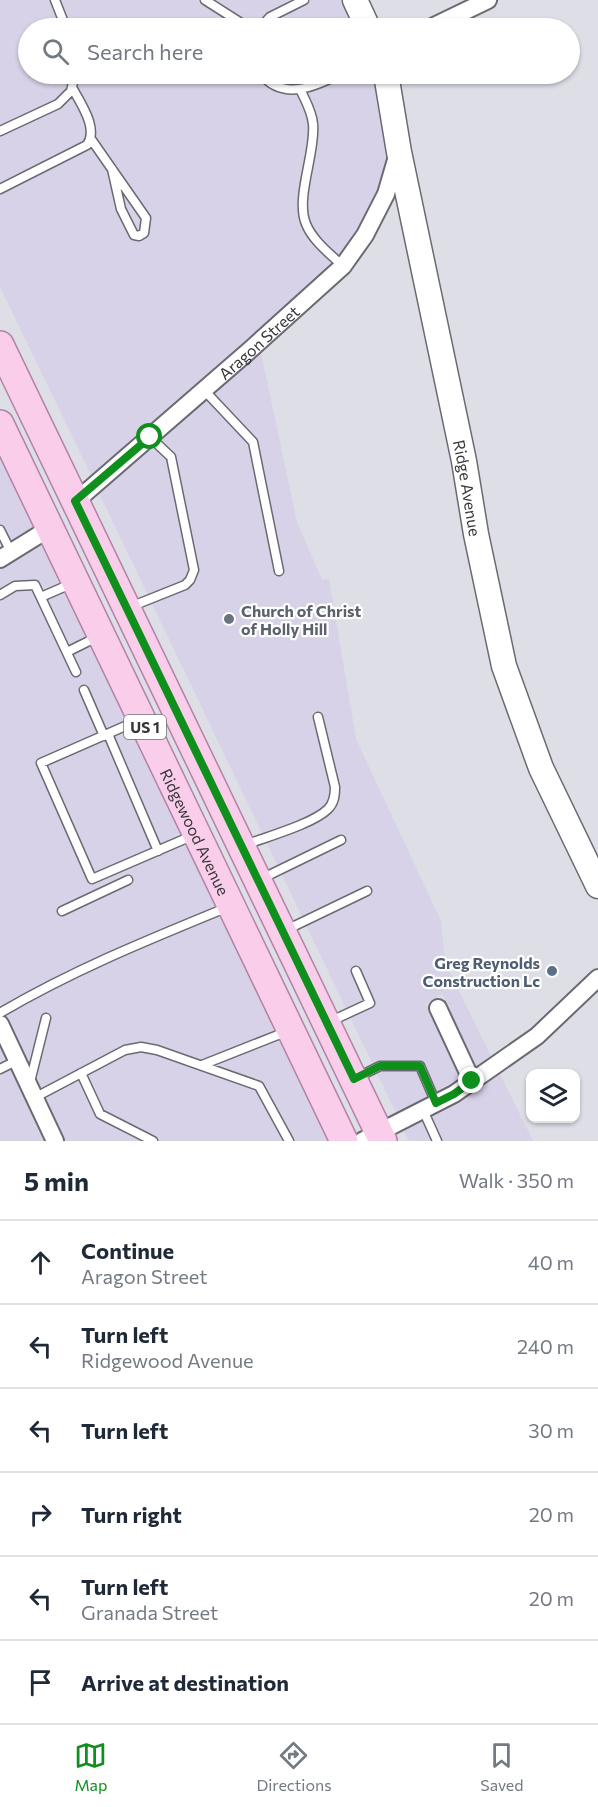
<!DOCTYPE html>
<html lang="en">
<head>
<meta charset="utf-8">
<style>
	:root { --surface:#fff; --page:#f2f2f3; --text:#1f2937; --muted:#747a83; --line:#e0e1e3; --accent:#0f8f1c }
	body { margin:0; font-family:Commissioner,sans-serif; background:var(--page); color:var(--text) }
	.controls { position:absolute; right:18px; bottom:18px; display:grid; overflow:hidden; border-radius:12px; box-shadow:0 2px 4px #0004 }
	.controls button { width:54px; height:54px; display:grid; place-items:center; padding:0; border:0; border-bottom:2px solid var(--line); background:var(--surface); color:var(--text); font:30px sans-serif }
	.stop { position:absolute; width:18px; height:18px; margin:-14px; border:4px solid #0f8f1c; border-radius:50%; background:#fff }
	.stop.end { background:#0f8f1c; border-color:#fff; box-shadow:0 2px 6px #0008 }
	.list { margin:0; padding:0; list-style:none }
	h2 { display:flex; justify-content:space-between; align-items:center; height:78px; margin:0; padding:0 24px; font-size:26px }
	h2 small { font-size:20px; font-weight:400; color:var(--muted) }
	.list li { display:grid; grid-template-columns:39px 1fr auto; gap:18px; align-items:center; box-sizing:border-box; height:84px; padding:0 24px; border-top:2px solid var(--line) }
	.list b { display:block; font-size:22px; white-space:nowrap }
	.list p { margin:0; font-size:20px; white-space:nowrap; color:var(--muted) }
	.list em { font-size:20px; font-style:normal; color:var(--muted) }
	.icon { flex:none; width:33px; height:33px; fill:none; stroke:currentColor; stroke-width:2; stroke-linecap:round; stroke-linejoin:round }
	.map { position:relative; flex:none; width:598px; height:1141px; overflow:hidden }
	.search { position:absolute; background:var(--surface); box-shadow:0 2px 4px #0004; left:18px; right:18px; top:18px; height:66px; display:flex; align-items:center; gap:15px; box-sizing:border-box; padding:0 21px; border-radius:33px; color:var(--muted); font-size:22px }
	.sheet { height:582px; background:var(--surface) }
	nav { display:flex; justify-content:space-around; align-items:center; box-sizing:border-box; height:84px; border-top:2px solid var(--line); background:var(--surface); font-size:16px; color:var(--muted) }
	nav a { display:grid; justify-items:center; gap:3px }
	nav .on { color:var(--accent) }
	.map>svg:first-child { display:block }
</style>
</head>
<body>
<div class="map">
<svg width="598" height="1141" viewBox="0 0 598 1141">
	<rect width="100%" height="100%" fill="#dedee7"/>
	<path fill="#d7d2e7" d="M0,0H344L358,28H28V74H376L389,152L377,190L357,229L336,259L245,341L91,475L0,287Z
		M261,353L297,522L322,580L329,579L356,739L441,921L445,962L491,1056L476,1067L442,994L426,1004L460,1078L396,1113L99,493Z
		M0,450L35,526L0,547Z
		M44,543L334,1141H65L0,1002V570Z
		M0,1047L7,1063L44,1141H0Z
		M500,1074L533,1141H409L404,1131L458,1104Z"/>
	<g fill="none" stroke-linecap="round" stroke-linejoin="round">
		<g stroke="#6a6a72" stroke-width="11">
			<path id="lane" d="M55,0L66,28
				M205,0L249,28
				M260,28L270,17L304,0
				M261,74C283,101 314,87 340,74
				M300,89C305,100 312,111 313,124C316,152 295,198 306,224C313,241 330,254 343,266
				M0,131L58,104L71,91L75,74
				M91,139L146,218L144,233L139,236L134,235L121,209L112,169
				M0,189L87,145C99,128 80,103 72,87
				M204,390L253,442L279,571
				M0,530L11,552
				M0,595L15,586L35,585L76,672
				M41,597L73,583
				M130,607L185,585L190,580L194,570L171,457L150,437
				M67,652L99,636
				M84,690L104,736
				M139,720L41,763L92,879L194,835
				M108,734L158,851
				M245,845C266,837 313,824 328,809C334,803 335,796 335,787L318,717
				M261,879L341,840
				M62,911L128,880
				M286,930L367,891
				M0,1013C73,970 150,939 228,907
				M329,1022L370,1003L356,971
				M202,1065L288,1031
				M0,1069L16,1061
				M81,1073L100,1114L153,1141
				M356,1078L380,1066H420L436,1103
				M30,1082L46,1018
				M34,1098L125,1050L141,1047L157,1050L259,1086L289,1141
				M423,1110L437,1141"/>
		</g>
		<g stroke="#6a6a72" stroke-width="20">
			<g id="street">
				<path d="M430,28L488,0"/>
				<path id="s1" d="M76,501L251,349L343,266L365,235L386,194L398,153"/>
				<path d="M0,559L50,528"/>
				<path d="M438,1008L472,1081"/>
				<path d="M0,1024L55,1141"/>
				<path d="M362,1141L454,1094L537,1036L598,978"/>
			</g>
		</g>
		<g stroke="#6a6a72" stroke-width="27">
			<g id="secondary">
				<path d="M355,0L368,28"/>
				<path id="s2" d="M386,74L399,152L464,461L476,534L504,666L541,768L598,886"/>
			</g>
		</g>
		<g stroke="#b382a5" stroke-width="30">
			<g id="primary">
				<path d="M0,345L383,1141"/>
				<path id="s3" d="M0,424L344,1141"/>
			</g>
		</g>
		<use href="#lane" stroke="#fff" stroke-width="8"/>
		<use href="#street" stroke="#fff" stroke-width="16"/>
		<use href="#secondary" stroke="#fff" stroke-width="24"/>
		<use href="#primary" stroke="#facdeb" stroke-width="27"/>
	</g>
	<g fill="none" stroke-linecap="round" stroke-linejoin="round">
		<path stroke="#0f8f1c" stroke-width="8" d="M150,437L75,501L354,1079L380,1066H420L436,1103L454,1094L472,1081"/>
	</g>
	<circle fill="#6b7280" stroke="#fff" stroke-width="2" cx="229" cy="619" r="6"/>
	<circle fill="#5c6f8a" stroke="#fff" stroke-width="2" cx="552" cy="971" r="6"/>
	<g text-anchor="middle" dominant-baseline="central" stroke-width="4.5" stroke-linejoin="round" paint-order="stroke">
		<rect fill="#fff" stroke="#737375" stroke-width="1.5" x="124" y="715" width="42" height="24" rx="4.5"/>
		<g font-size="15" font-weight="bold" fill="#37373a">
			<text x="145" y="727">US 1</text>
		</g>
		<g font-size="16" fill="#37373a" stroke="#fff">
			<text stroke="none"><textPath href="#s1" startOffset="242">Aragon Street</textPath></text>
			<text stroke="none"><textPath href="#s2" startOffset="422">Ridge Avenue</textPath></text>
			<text stroke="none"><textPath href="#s3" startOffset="452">Ridgewood Avenue</textPath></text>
		</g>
		<g font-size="16" font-weight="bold" fill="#5b616d" stroke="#fff" text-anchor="start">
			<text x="241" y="610">Church of Christ<tspan x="241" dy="18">of Holly Hill</tspan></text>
		</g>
		<g font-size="16" font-weight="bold" fill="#4e5e75" stroke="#fff" text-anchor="end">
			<text x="540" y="962">Greg Reynolds<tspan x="540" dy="18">Construction Lc</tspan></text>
		</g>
	</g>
</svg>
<div class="controls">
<button><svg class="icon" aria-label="layers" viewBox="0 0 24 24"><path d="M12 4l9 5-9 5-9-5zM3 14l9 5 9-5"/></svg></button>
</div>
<div class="stop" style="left:150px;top:437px"></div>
<div class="stop end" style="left:472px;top:1081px"></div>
<div class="search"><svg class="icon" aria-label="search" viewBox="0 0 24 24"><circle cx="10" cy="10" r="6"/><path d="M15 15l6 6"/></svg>Search here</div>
</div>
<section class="sheet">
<h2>5 min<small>Walk · 350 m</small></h2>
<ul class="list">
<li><svg class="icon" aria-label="ahead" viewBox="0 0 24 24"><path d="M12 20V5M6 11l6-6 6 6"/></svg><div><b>Continue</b><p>Aragon Street</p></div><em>40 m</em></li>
<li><svg class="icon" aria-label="left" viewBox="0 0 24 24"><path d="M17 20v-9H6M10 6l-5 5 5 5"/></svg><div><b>Turn left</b><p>Ridgewood Avenue</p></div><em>240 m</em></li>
<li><svg class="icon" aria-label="left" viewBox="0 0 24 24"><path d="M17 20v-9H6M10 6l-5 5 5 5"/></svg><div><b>Turn left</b></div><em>30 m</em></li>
<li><svg class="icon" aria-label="right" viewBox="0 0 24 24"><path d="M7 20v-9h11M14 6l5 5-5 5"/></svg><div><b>Turn right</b></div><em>20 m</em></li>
<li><svg class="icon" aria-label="left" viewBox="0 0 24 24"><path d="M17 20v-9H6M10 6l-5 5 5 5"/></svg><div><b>Turn left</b><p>Granada Street</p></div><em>20 m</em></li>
<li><svg class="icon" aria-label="arrive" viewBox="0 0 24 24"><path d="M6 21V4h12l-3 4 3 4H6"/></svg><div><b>Arrive at destination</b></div></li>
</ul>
</section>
<nav>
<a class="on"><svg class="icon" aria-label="map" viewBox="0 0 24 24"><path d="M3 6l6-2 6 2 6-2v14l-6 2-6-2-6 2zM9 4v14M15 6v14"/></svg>Map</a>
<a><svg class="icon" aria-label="directions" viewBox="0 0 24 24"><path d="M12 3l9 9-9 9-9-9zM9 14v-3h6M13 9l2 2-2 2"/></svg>Directions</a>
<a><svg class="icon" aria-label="saved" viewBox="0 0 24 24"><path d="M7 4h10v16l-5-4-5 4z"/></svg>Saved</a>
</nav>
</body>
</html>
